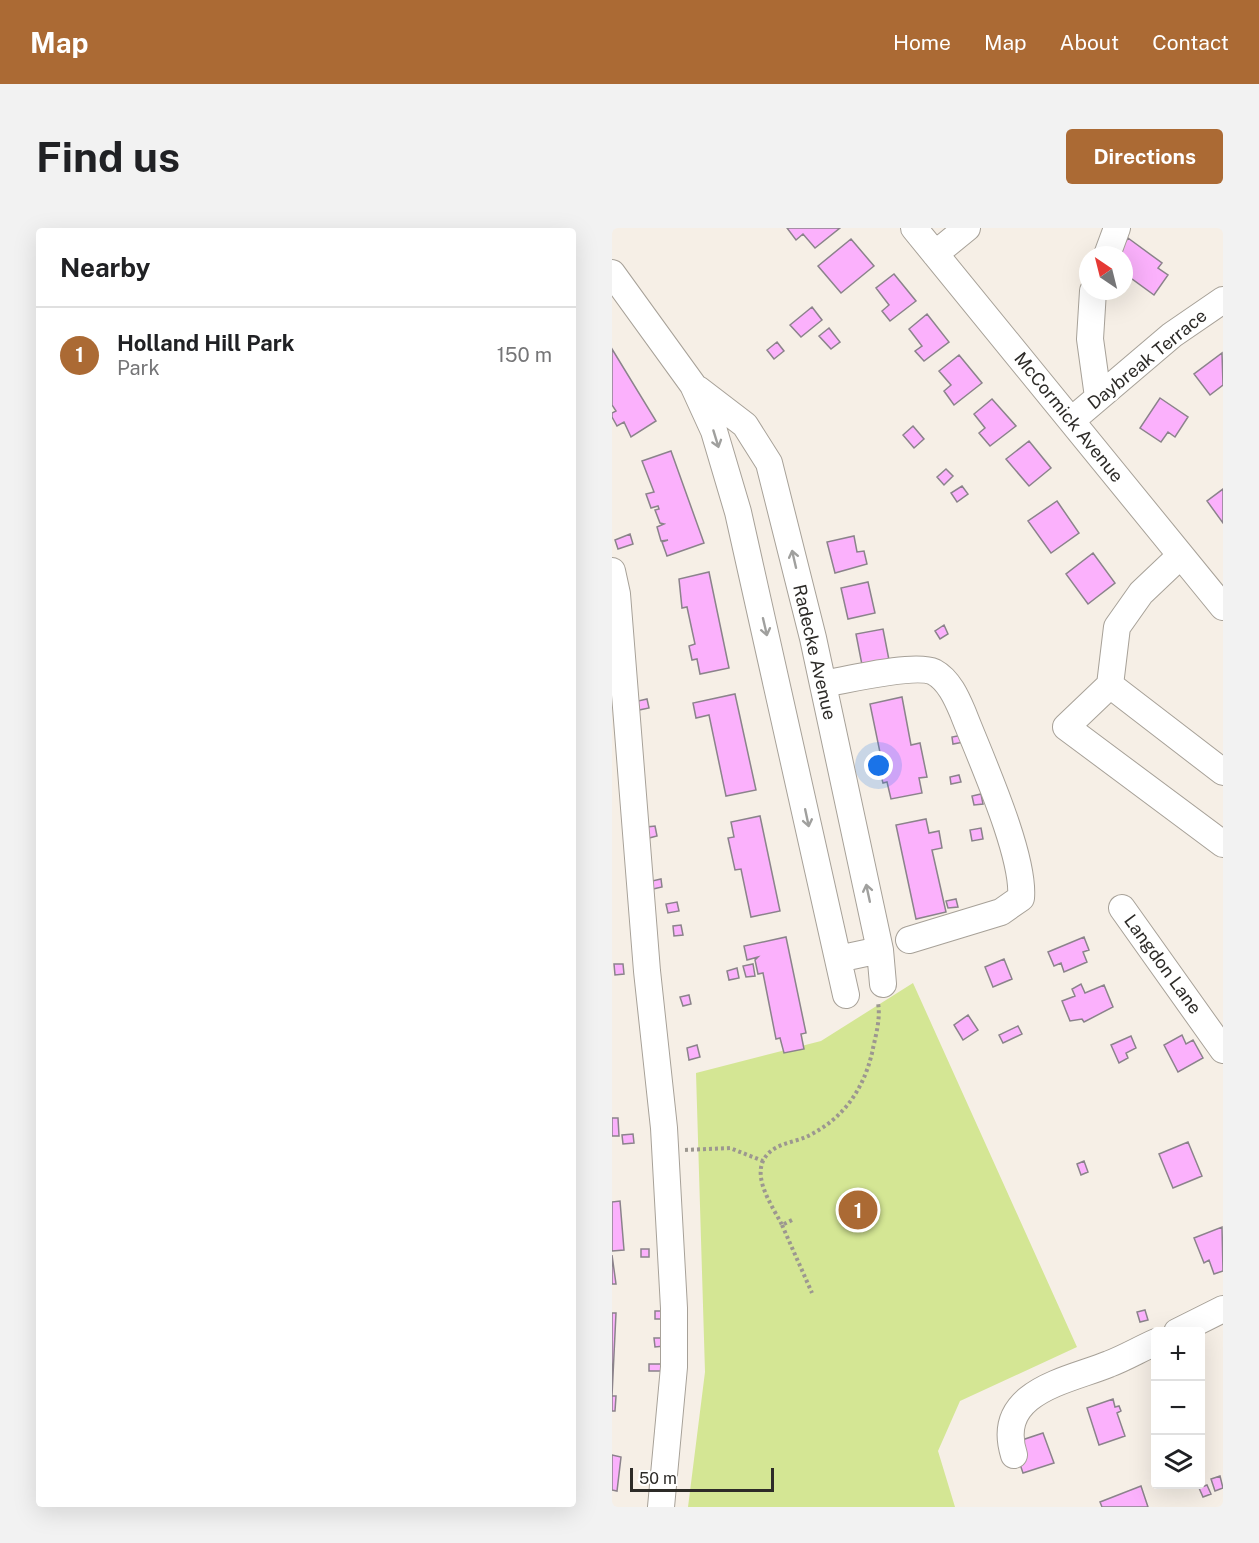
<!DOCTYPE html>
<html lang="en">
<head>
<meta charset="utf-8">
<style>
	:root { --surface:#fff; --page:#f2f2f2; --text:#202124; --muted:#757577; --line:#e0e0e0; --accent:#ab6a34 }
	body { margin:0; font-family:"Public Sans",sans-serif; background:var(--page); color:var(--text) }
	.controls { position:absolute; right:18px; bottom:18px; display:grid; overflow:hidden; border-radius:6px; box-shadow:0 6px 24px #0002 }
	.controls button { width:54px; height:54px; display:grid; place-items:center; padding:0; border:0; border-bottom:2px solid var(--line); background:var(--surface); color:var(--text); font:30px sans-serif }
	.compass { position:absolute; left:467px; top:18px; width:54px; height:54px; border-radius:50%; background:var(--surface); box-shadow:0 6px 24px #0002; rotate:325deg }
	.scale { position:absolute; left:18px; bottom:15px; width:144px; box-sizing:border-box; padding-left:6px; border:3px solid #2d2b28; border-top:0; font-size:16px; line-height:21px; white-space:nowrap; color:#2d2b28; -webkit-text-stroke:4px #fff; paint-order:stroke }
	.you { position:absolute; left:267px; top:538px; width:21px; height:21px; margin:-15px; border:4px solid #fff; border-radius:50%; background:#1a73e8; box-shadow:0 0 0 9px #1a73e833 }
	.badge { display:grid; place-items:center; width:39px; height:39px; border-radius:50%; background:var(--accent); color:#fff; font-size:20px; font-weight:700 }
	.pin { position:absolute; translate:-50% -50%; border:3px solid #fff; box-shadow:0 2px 6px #0006 }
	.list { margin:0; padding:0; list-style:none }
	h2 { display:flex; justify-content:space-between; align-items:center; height:78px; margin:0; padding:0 24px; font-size:26px }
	h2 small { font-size:20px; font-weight:400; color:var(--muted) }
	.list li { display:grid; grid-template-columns:39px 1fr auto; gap:18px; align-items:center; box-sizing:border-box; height:96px; padding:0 24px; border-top:2px solid var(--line) }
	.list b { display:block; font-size:22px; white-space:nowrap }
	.list p { margin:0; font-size:20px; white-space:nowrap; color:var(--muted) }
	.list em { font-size:20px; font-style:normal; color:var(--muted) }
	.icon { flex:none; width:33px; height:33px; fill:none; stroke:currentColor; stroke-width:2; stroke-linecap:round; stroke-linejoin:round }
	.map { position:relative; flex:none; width:611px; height:1279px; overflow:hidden; border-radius:6px }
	header { display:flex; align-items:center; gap:36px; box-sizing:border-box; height:84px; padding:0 30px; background:var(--accent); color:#fff }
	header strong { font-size:28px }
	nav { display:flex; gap:33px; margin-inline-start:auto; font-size:21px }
	.intro { display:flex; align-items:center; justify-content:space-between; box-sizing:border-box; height:144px; padding:0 36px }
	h1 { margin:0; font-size:42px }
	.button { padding:15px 27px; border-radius:6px; background:var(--accent); color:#fff; font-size:21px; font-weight:700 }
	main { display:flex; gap:36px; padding:0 36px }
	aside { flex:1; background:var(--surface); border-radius:6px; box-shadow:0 6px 24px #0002 }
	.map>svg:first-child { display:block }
</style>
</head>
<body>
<header>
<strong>Map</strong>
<nav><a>Home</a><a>Map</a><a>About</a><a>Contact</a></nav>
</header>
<div class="intro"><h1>Find us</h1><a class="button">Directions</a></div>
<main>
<aside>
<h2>Nearby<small></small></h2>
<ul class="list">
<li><span class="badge">1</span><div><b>Holland Hill Park</b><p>Park</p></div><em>150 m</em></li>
</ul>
</aside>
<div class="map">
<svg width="611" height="1279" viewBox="0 0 611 1279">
	<rect width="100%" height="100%" fill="#f6efe6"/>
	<path fill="#d4e694" d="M301,755L465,1119L348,1173L326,1223L343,1279H76L93,1144L84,845L209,813Z"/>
	<path fill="#fbb1fc" stroke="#8b838b" stroke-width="1.5" d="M175,0H228L203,20L191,6L184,12Z
		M516,10L550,35L546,40L556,47L542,67L512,45V27H504Z
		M239,11L262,38L229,65L206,38Z
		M282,46L304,73L278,93L270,83L277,77L264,60Z
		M200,79L210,92L189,109L178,97Z
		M315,86L337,114L312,133L303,123L310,118L297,101Z
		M217,100L228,114L219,121L207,108Z
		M165,114L172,123L162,131L155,122Z
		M0,121L44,193L19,209L12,194L5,198L0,189V185L4,183L0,177Z
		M610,125L611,157L598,167L582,146Z
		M347,127L370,155L342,177L332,163L339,157L327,143Z
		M548,170L576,189L563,209L556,204L549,214L528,200Z
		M380,171L404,198L378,218L367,205L373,200L362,186Z
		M301,198L312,211L302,220L291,207Z
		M417,213L439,240L417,258L394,231Z
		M59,223L92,315L55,328L50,314L56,312L49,313L45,299L52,296L48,295L43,282L47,281L46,278L39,280L34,266L42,264L30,233Z
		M334,241L341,248L332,257L325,249Z
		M350,258L356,266L345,274L339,265Z
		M611,261V295L595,273Z
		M445,273L467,305L439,325L416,293Z
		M18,306L21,316L6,321L3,312Z
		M242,308L245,324L252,323L255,336L223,345L215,314Z
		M481,325L503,355L476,376L454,346Z
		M97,344L117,440L88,446L85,431L80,432L77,418L83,416L75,379L70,380L67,351Z
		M256,354L263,385L236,391L229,360Z
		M332,397L336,406L328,411L323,403Z
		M271,401L277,432L250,437L244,406Z
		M123,466L144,562L114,568L97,487L84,490L81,475Z
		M290,469L299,517L308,515L315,549L307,550L310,565L279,571L275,554L271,555L267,540L271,539L258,476Z
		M35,471L37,480L27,482L26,473Z
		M351,507L352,514L341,516L340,509Z
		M347,547L349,554L339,556L338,549Z
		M369,566L371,576L362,577L360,568Z
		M148,588L168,683L139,689L129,641L123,642L116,610L122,609L119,594Z
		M314,591L317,605L327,603L330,620L320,622L334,684L304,691L284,597Z
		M43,598L45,608L37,610L35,599Z
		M369,600L371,611L360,613L358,602Z
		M49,651L50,659L41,661L40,653Z
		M344,671L346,679L336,680L334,673Z
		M65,674L67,683L56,685L54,676Z
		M69,697L71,707L62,708L61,698Z
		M174,709L194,805L189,806L192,821L172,825L168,810L164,811L151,745L146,746L143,732L146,729L135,732L132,718Z
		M472,709L477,722L471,724L475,734L452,744L449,735L442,738L436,724Z
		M392,731L400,751L381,759L373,739Z
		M2,736H11L12,746L3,747Z
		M141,736L143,748L134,749L131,738Z
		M125,740L127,750L117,752L115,743Z
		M469,756L473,765L492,757L501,779L472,794L470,791L458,793L450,773L463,768L460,761Z
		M77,767L79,776L71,778L68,769Z
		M356,787L366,802L351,812L342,797Z
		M406,798L410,806L391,815L387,807Z
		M570,807L574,816L581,812L591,830L566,844L552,817Z
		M519,808L524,820L514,825L516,830L507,835L499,817Z
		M85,817L88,829L77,832L75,820Z
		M0,890H6L7,908H0Z
		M21,906L22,915L11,916L10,907Z
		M576,914L590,948L561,960L547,926Z
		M472,933L476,944L469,947L465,936Z
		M8,973L12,1022L0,1023V974Z
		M610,999L611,1043L602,1046L597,1032L592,1035L582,1010Z
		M29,1021H37V1029H29Z
		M0,1027L4,1056H0Z
		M533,1082L536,1092L528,1094L525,1084Z
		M43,1083H53V1091H43Z
		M0,1085H4L0,1168H4L3,1183H0Z
		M42,1110H52V1118L43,1119Z
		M37,1136H51V1143H37Z
		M501,1171L503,1179L507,1178L509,1183L505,1185L513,1208L487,1217L475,1180Z
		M431,1205L442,1235L411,1245L403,1221L410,1212Z
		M0,1227L9,1229L5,1263L0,1262Z
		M608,1248L611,1260L603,1263L599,1251Z
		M595,1257L599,1266L591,1269L587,1260Z
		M529,1258L536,1279H490L488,1274Z"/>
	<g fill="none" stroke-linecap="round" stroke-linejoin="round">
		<g stroke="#a7a198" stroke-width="28">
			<path id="minor" d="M302,0L611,379
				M323,26L355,0
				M495,27L505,0
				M0,45L81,157L102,203L126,284L234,767
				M481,63L478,111L486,169
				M86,161L133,197L157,235L201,410L268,722L271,756
				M460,192L560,107L611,72
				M568,328L529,365L505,399L498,457L611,544
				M0,343L5,366L35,743L52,900L62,1080V1139L49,1279
				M211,456C235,452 302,435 322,444C337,452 345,471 351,485C368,529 413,627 409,670L389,684L297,712
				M498,457L454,499L611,616
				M510,680L611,822
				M226,731L268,722
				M565,1104L611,1081
				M402,1227C382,1163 456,1153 497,1136C513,1130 528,1121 544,1114"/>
		</g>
		<path stroke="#9c9790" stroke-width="4" stroke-dasharray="3 3" stroke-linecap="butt" d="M73,922L118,920L151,933
			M180,992L170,997C161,979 142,953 151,933C159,916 180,915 194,909C230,892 251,863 260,825C263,810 269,791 266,775
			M170,997L200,1065"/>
		<use href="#minor" stroke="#fff" stroke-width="26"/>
	</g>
	<defs><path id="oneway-shaft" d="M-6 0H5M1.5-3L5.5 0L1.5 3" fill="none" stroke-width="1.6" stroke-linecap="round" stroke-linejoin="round" transform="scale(1.5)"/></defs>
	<g stroke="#a0a09e">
		<use href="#oneway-shaft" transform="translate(104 211) rotate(73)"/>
		<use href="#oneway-shaft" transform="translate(182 331) rotate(-103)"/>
		<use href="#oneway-shaft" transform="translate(153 399) rotate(77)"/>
		<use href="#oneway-shaft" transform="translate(195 590) rotate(78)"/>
		<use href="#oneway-shaft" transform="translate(256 665) rotate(-102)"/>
	</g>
	<g text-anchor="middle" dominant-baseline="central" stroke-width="6" stroke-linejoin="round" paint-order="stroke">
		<g font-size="18" fill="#2d2b28" stroke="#fff">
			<text transform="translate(535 131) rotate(-39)">Daybreak Terrace</text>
			<text transform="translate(457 189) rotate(51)">McCormick Avenue</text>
			<text transform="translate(203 424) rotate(77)">Radecke Avenue</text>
			<text transform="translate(551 736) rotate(54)">Langdon Lane</text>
		</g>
	</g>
</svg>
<div class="controls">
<button>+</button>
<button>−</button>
<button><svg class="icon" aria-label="layers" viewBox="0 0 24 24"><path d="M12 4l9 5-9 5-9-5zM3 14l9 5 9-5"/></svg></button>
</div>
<svg class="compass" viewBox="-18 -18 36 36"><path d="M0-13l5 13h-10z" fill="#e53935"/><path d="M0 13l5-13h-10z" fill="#757577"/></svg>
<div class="scale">50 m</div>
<div class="you"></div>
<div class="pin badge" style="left:246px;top:982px">1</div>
</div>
</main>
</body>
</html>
